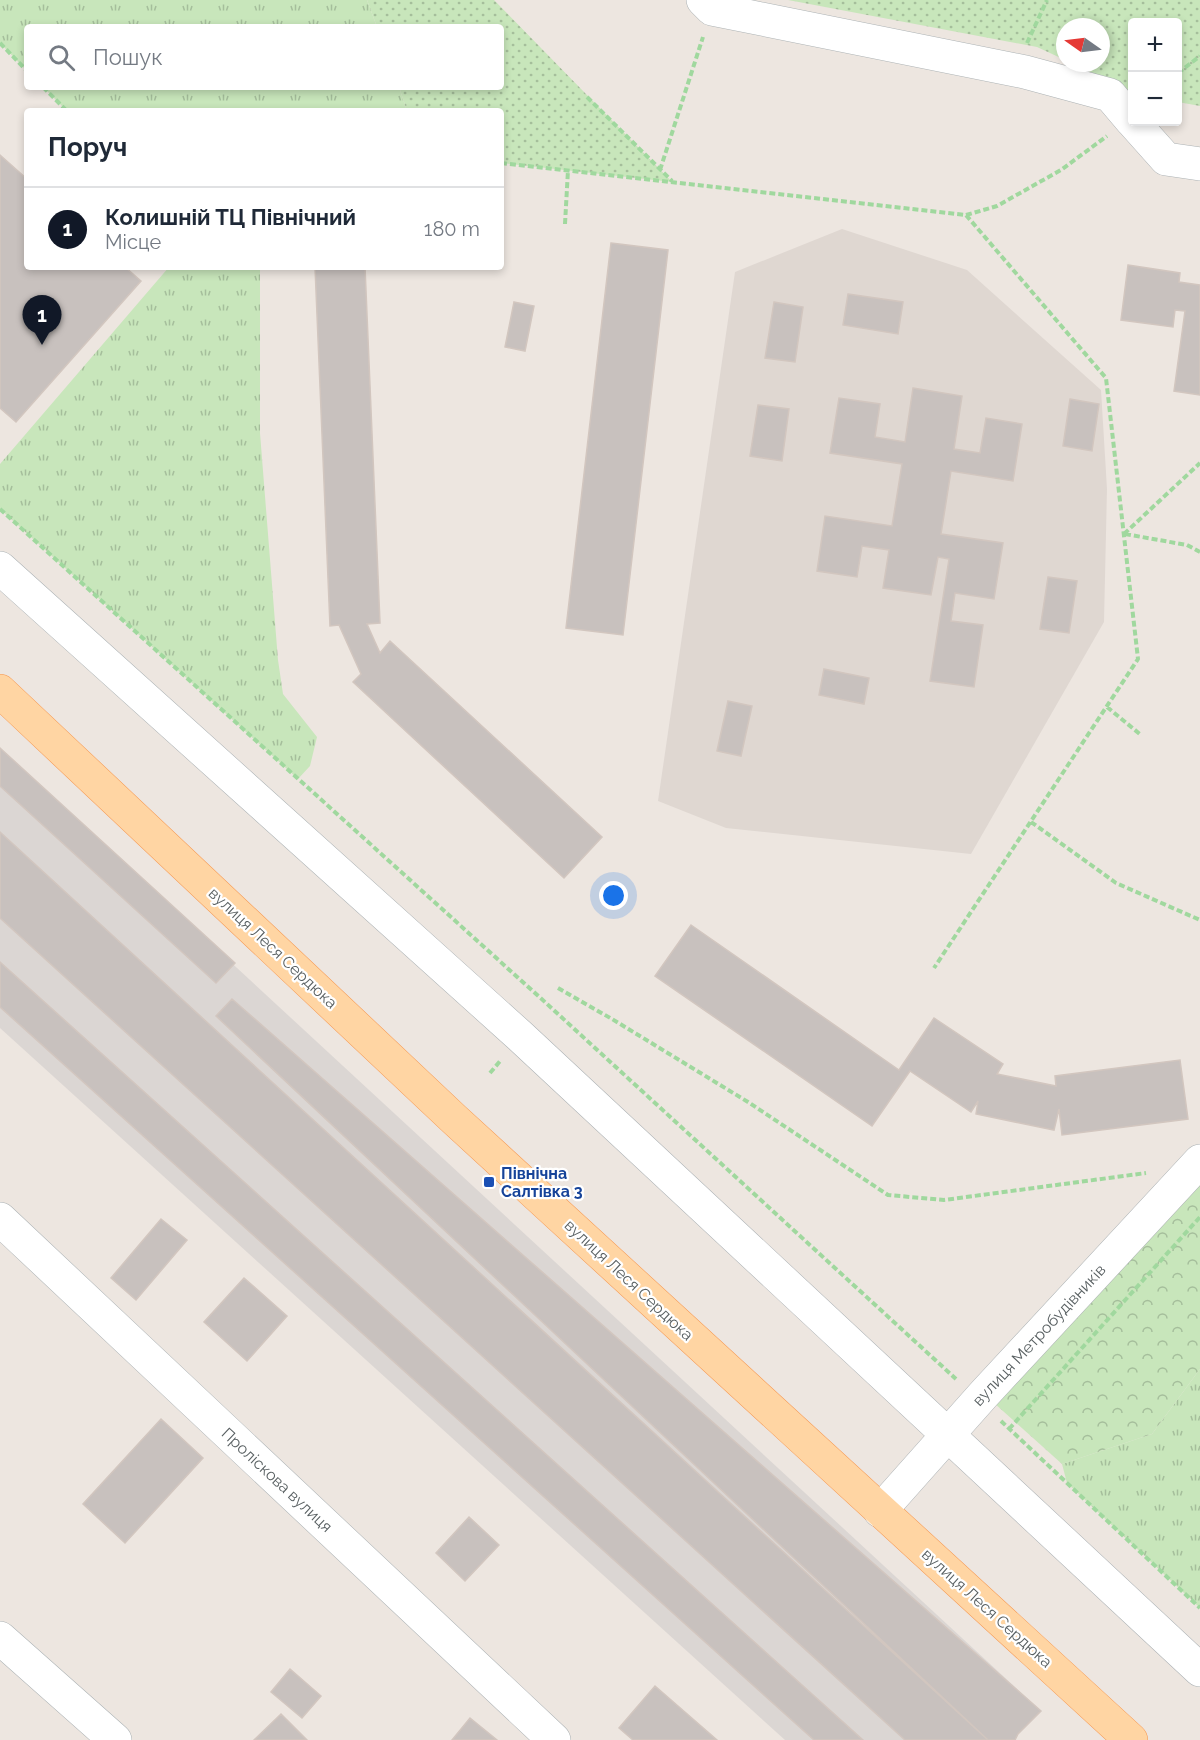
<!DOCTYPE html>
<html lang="uk">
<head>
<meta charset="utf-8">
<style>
	:root { --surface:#fff; --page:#f2f2f3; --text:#1f2937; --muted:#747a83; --line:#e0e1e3; --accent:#111827 }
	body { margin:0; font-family:Raleway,sans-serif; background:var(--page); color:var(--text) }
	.controls { position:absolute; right:18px; top:18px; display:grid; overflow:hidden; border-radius:6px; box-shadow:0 3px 9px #0003 }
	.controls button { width:54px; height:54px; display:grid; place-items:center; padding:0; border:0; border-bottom:2px solid var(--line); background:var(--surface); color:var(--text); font:30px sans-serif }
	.compass { position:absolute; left:1056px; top:18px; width:54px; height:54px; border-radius:50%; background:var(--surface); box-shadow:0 3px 9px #0003; rotate:284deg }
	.you { position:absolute; left:614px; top:896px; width:21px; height:21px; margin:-15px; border:4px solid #fff; border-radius:50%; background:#1a73e8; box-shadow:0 0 0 9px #1a73e833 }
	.badge { display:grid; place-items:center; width:39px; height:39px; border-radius:50%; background:var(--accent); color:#fff; font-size:20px; font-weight:700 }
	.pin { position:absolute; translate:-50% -50px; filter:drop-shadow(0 2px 3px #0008) }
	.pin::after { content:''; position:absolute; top:32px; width:21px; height:18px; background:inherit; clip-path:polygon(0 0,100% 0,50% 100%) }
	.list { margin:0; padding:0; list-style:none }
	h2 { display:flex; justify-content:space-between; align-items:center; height:78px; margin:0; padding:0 24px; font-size:26px }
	h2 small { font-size:20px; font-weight:400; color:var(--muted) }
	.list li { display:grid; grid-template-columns:39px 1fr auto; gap:18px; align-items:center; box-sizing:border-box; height:84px; padding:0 24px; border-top:2px solid var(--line) }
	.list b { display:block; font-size:22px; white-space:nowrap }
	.list p { margin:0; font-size:20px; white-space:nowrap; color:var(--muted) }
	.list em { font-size:20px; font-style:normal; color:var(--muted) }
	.icon { flex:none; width:33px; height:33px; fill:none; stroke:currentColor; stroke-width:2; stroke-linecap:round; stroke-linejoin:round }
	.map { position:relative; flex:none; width:1200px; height:1740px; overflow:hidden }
	.search { position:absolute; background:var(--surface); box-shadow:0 3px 9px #0003; left:24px; top:24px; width:480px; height:66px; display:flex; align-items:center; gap:15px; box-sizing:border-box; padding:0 21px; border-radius:6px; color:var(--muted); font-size:22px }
	.panel { position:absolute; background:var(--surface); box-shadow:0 3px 9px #0003; left:24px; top:108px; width:480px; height:162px; border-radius:6px }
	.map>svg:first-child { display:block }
</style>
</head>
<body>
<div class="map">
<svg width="1200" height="1740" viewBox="0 0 1200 1740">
	<defs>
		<pattern id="grass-tufts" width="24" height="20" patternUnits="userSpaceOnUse" patternTransform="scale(1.5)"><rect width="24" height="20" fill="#c8e6bb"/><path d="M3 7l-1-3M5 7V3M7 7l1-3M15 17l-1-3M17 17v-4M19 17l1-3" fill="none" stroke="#a5be9b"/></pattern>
		<pattern id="forest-crowns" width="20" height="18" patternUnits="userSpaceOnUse" patternTransform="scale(1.5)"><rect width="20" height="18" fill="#c8e6bb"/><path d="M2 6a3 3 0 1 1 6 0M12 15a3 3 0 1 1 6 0" fill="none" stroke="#a5be9b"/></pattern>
		<pattern id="park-dots" width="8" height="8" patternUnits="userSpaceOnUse" patternTransform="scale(1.5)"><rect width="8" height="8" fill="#c8e6bb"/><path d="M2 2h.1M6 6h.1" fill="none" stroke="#a5be9b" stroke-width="1.8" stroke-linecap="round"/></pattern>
	</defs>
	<rect width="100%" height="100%" fill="#ede6e0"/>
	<path fill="#dbd6d3" d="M0,749L1041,1711L1012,1740H785L0,1028Z"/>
	<path fill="#dfd7d1" d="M842,229L967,270L1101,390L1107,489L1104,622L971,854L726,828L658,801L735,272Z"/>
	<path fill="url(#grass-tufts)" d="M0,0H367L377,27H27V71L0,43Z
		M43,87H399L407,111H67Z
		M169,267H260V433L278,660L283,694L317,737L310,766L298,779L0,509V464Z
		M1200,1369V1608L1067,1483L1062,1464L1152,1434Z"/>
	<path fill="url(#forest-crowns)" d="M1200,1161V1369L1152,1434L1062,1464L984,1394Z"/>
	<path fill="url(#park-dots)" d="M367,0H494L672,182L501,163V111H407L399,87H501V27H377Z
		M788,0H1200V106L1178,102V22H1132V92L1072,63H1101V27H1065V60L1037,47Z"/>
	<path fill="#c8c1be" stroke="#d2c6bf" stroke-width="1.5" d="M0,155L27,179V267H125L141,281L16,422L0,408Z
		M611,243L668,250L623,635L566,628Z
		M1128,265L1180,273L1179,282L1200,285V395L1174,391L1185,311L1175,310L1173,327L1121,320Z
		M315,267H365L380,623L367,624L380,653L390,641L602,837L564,878L353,682L361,674L339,625L330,626Z
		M848,294L903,302L898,334L843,325Z
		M514,302L534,306L525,351L505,347Z
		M774,302L803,307L795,362L765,358Z
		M913,388L962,396L954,449L980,453L986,418L1022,424L1013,481L951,471L941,534L1003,543L994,599L955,593L951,621L983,625L974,687L930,681L949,559L938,557L931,595L883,588L889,550L862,546L857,577L817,571L825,516L892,526L902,464L830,453L839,398L880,404L875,437L905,442Z
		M1070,399L1099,404L1092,451L1063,446Z
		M758,405L789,409L782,461L750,456Z
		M1048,577L1077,581L1069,633L1040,629Z
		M824,669L869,678L864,704L819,695Z
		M728,701L752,706L741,756L717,751Z
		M0,748L235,963L216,983L0,786Z
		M0,832L988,1740H905L0,918Z
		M691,925L899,1070L934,1018L1003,1064L997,1074L1056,1086L1055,1076L1180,1060L1188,1119L1062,1135L1059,1109L1054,1130L976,1114L978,1101L971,1112L910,1071L872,1126L655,976Z
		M0,962L863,1740H814L0,1007Z
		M232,999L1041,1711L1018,1734L1015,1740H988L216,1016Z
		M161,1219L187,1240L136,1300L111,1278Z
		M244,1278L287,1316L247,1361L204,1322Z
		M161,1419L203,1458L125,1543L83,1504Z
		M469,1517L499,1545L465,1581L436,1553Z
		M290,1669L321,1696L302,1718L271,1692Z
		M655,1686L717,1740H633L619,1728Z
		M281,1714L307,1740H254Z
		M470,1718L497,1740H452Z"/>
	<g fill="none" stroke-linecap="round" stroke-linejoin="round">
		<g stroke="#acb2b4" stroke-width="34">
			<path id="minor" d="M703,0L712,9L1025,72L1110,95L1132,121
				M1133,122L1166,159L1200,164
				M0,568L520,1036L1200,1670
				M0,1219L554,1740
				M880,1511L984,1394L1200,1161
				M0,1638L115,1740"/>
		</g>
		<g stroke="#f69750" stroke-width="34">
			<path id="major" d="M0,691L454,1119L1131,1740"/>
		</g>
		<path stroke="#a0d89e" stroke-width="4" stroke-dasharray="6 3" stroke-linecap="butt" d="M0,43L27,71
			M1027,43L1047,0
			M1178,73L1200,56
			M43,87L67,111
			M587,97L672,181
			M501,163L966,215L1106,378L1138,659L934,968
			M660,170L703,37
			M966,215L997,206L1061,170L1107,136
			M565,224L568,170
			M0,509L546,1003L956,1379
			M1124,534L1200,463
			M1125,534L1187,545L1200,552
			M1107,707L1141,735
			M1031,822L1116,883L1200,920
			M558,988L612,1019L748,1102L888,1195L944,1200L1146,1173
			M490,1073L501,1060
			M1001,1421L1200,1608
			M1009,1429L1200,1217"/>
		<use href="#minor" stroke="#fff" stroke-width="33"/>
		<use href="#major" stroke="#ffd5a3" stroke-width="33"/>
	</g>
	<rect fill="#1a4fb4" stroke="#fff" stroke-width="2" x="483" y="1176" width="12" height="12" rx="3"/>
	<g text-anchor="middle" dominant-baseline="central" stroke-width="4.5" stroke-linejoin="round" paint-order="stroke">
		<g font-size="16" fill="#596062" stroke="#fff">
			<text transform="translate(273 948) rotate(43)">вулиця Леся Сердюка</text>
			<text transform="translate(629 1280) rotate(43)">вулиця Леся Сердюка</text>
			<text transform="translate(1039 1335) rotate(-47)">вулиця Метробудівників</text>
			<text transform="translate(277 1480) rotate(43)">Проліскова вулиця</text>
			<text transform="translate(987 1608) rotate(42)">вулиця Леся Сердюка</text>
		</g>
		<g font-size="16" font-weight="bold" fill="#164399" stroke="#fff" text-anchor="start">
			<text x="501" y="1173">Північна<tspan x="501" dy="18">Салтівка 3</tspan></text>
		</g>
	</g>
</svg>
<div class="controls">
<button>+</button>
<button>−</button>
</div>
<svg class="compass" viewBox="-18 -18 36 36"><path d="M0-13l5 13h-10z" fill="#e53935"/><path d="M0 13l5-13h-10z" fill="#747a83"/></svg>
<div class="you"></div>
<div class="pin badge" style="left:42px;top:345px">1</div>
<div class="search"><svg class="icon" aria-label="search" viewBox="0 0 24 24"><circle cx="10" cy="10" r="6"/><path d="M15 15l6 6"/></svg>Пошук</div>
<section class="panel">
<h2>Поруч<small></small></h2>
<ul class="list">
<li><span class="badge">1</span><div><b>Колишній ТЦ Північний</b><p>Місце</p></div><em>180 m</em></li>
</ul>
</section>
</div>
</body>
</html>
